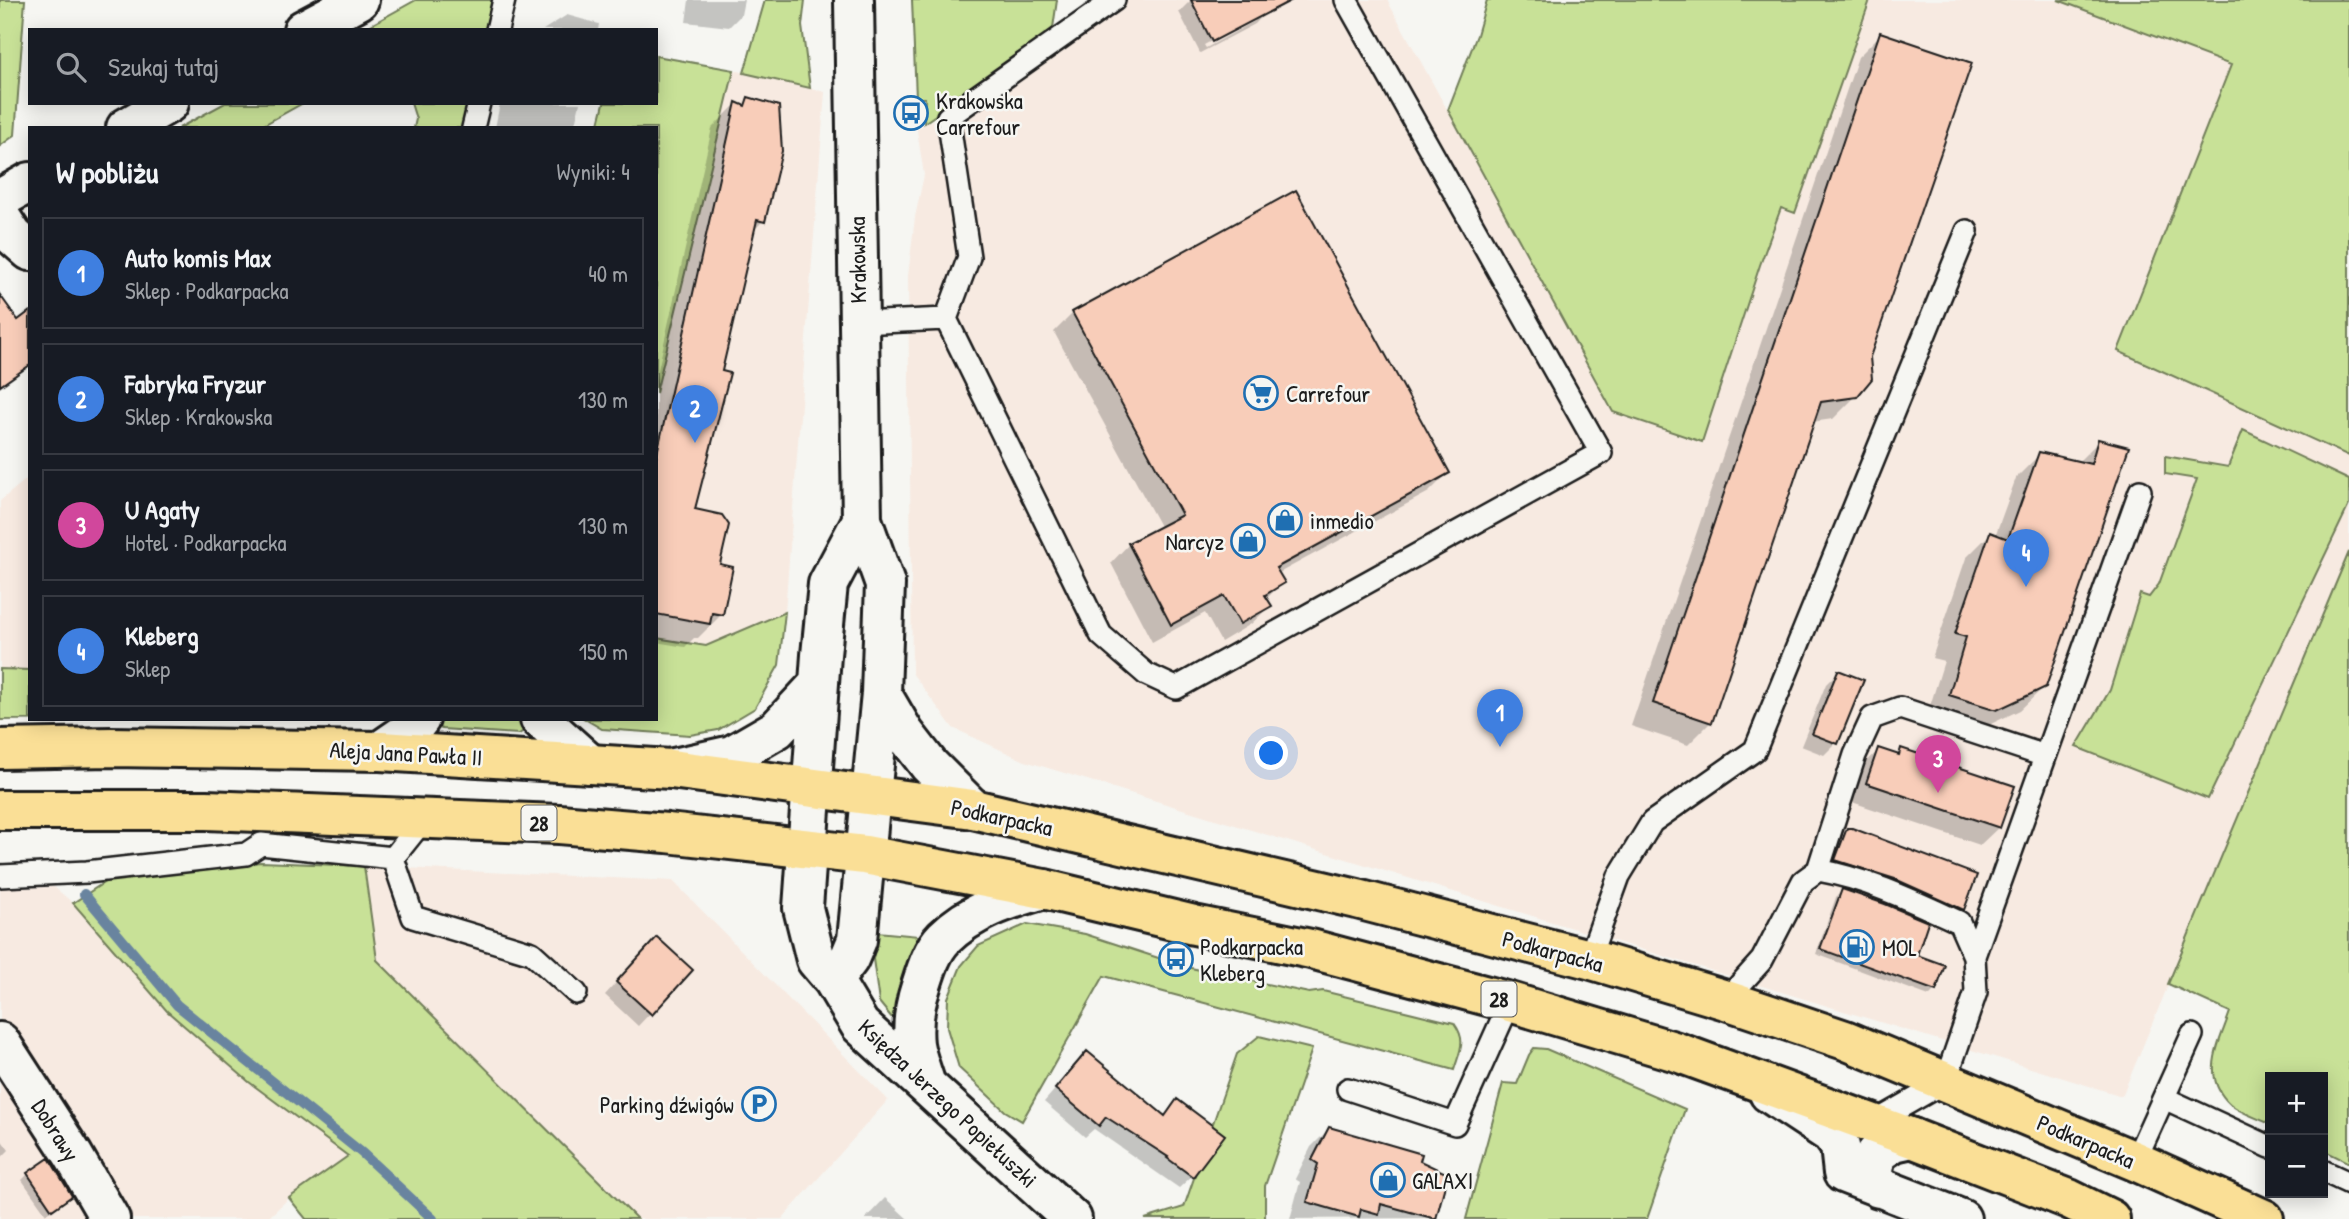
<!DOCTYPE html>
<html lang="pl">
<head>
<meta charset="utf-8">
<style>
	:root { --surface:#171b24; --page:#20242c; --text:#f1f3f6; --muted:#9ea1a6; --line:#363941; --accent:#1f6fb2 }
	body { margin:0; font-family:"Patrick Hand",sans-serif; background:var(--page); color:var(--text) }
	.controls { position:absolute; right:21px; bottom:21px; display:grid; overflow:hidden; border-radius:0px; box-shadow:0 4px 18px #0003 }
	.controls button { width:63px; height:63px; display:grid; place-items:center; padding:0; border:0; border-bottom:2px solid var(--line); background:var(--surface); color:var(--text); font:35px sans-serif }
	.you { position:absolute; left:1272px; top:754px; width:24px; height:24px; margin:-18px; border:5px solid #fff; border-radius:50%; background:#1a73e8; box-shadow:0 0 0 10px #1a73e833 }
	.badge { display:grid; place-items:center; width:46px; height:46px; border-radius:50%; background:var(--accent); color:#fff; font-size:23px; font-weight:700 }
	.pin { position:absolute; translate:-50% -58px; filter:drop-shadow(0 2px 4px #0008) }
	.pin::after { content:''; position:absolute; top:37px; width:24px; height:21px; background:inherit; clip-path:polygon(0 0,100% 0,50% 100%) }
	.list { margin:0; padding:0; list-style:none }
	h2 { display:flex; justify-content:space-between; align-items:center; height:91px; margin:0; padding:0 28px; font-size:30px }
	h2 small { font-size:23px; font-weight:400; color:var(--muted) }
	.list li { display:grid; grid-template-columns:46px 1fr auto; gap:21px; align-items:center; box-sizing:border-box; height:112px; margin:0 14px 14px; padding:0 14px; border:2px solid var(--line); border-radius:0px }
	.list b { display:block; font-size:26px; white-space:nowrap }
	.list p { margin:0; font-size:23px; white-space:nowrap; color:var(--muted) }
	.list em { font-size:23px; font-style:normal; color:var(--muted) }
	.icon { flex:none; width:38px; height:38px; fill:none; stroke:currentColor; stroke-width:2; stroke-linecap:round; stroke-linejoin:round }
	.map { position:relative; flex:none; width:2349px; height:1219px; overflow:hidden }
	.search { position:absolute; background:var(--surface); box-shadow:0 4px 18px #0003; left:28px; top:28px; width:630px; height:77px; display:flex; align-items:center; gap:18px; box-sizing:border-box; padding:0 24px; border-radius:0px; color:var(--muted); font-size:26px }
	.panel { position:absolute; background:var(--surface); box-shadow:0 4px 18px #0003; left:28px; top:126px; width:630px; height:595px; border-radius:0px }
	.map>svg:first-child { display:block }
</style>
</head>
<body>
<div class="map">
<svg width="2349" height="1219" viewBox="0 0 2349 1219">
	<rect width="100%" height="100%" fill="#f6f6f2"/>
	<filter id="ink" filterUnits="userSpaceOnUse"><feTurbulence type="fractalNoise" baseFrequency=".0143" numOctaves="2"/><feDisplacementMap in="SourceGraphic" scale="14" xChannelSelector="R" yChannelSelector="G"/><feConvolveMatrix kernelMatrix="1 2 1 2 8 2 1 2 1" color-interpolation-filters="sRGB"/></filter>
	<g filter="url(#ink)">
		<path fill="#f7eae1" d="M1126,0H1387L1613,412L1702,442L1760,265L1781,207L1795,212L1870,0H2058L2231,65L2118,351L2349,456V552L2122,1096L1025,761L953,728L912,673L908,276L915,217L924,175L917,130L924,123L977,106Z
			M734,70L825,92L785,612L706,646L656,638V393Z
			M30,476V670L0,669V501Z
			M364,866L673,881L888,1100L782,1219H637L376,960Z
			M54,887L73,903L249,1082L349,1156L289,1198L267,1219H0V888Z"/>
		<path fill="#c8e197" stroke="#727e5a" stroke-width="2" d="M0,0H25L15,135L0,146Z
			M416,0H491L492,2L485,30H362Z
			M765,0H805L802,26L810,88L744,73Z
			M912,0H1057L1053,28L1030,50L924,123L925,98H916Z
			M1487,0H1870L1795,213L1781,208L1760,265L1702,442L1613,412L1448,110L1477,35Z
			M2058,0H2349V456L2118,351L2231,65Z
			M656,56L734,70L656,393V128H598L604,103H656Z
			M225,103H303L258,128H179Z
			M411,103H468L462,128H414L416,119Z
			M2243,430L2349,480V505L2208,799L2076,747L2110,690L2140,594L2149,597L2159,584L2197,479L2165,474V456L2228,467Z
			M2349,552V1163L2323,1150V1077H2270V1124C2258,1118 2240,1113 2230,1104C2200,1076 2219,1044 2230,1012L2168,984Z
			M785,612L779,665L755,708L718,730L690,735L602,729L585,719H656V638L706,646Z
			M0,669L30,670V719H72L0,720Z
			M438,719H517L525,730L519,734L442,729L436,727Z
			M261,862L364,866L377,960L637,1219H306L289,1198L348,1156L249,1082L167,1011L73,903L114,876Z
			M1027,924L1085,934L1186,967L1309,993L1323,991L1454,1023C1467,1041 1460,1050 1454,1070L1104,976L1022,1121L1005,1111L959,1068L947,1028L948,998L961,966L978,946Z
			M877,932L930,937L903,1008L892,1018L879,1002L873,959Z
			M1259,1036L1312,1049L1265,1186V1219H1145L1184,1207L1237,1054Z
			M1534,1048L1546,1049L1685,1109L1647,1219H1466L1503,1083L1517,1084L1529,1055Z"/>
		<path fill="#0003" fill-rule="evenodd" d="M689,0H744L741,15L729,27L686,22Z
			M1191,0H1261L1267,11L1255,24L1200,53L1179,12ZM1255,17V21L1206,48L1204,45Z
			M567,15L599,24L598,30H543Z
			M1881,34L1856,396L1833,419L1812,422L1710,723L1688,745L1631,726L1858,57Z
			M749,99L763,221L752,232L720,373L693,510L722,614L698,638H694L685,647L656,642V379L712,128L736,104L742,106Z
			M500,103H580L574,128H495Z
			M0,306L30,340V366L0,388Z
			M1073,313L1448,473L1429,492L1277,574L1282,583L1266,599L1270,606L1251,624L1221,642L1205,613L1152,642L1111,563L1129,544L1161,528L1054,332Z
			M2099,441L2045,686L2020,710L1972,733L1926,719L1944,661L1932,658L1966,558L1990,534L1995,536L2016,478L2040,454L2077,463Z
			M1838,672L1836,743L1824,755L1801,746L1826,684Z
			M1879,750L1896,756L1902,750L1999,827L1980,845L1849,801L1860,768Z
			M1848,830L1962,909L1957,915L1830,866L1842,836Z
			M1842,891L1914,956L1935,990L1929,996L1816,954L1836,897Z
			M644,952L690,971L638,1026L605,995Z
			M1087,1053L1163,1117L1177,1102L1222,1135L1192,1176L1179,1188L1094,1129L1085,1137L1044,1102Z
			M1329,1129L1418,1162L1434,1218L1290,1219L1300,1182L1295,1179L1311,1147Z
			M0,1138L9,1150L0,1159Z
			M28,1174L64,1202L46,1214L22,1180Z
			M885,1198L908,1219H865Z"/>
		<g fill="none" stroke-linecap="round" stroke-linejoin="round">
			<path stroke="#69849f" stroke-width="10" d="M84,894L177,1005L362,1153L433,1219"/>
		</g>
		<path fill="#f8cdb9" stroke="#1c1c1c" stroke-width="2" d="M1191,0H1292L1212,42Z
			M1880,32L1972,63L1870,357L1872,379L1857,397L1821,402L1712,723L1653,703Z
			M748,97L779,106L782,151L765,222L757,220L722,371L730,373L695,509L722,515L729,525L720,564L733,567L723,615L712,613L710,624L656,614V458L736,102L745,106Z
			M1296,190L1450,473L1276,568L1285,583L1265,595L1272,606L1240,624L1224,596L1171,625L1128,543L1182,515L1072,312Z
			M0,295L18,320L30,311V365L0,386Z
			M2098,439L2129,447L2046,687L1997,710L1949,695L1966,637L1955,634L1990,532L2008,539L2039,452L2091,464Z
			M1838,670L1864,680L1838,744L1812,734Z
			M1878,748L1899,755L1901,748L2015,786L2000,828L1866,783Z
			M1847,828H1852L1977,875L1964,910L1895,879L1835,860Z
			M1842,889L1885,904L1928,922L1917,955L1945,965L1936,991L1820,949Z
			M657,937L693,970L652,1015L616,982Z
			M1087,1051L1165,1116L1177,1099L1225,1135L1193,1177L1167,1158L1168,1157L1106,1117L1099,1126L1055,1089Z
			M1329,1127L1422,1154L1420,1161L1448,1174L1436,1219L1381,1204L1379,1214L1361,1209L1359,1217L1307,1202L1318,1164L1312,1160Z
			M49,1158L72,1196L52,1210L27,1173Z"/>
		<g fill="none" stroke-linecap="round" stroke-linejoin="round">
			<g stroke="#1c1c1c" stroke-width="26">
				<path id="lane" d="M497,30L504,0
					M473,128L479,103
					M946,319L969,257L948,117L1114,0
					M859,323L946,319L1101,635L1146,674L1176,688L1601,453L1346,0
					M393,858L425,818
					M1818,870L1855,755L1872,718L1900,708L2045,756
					M0,876L87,872L246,854L261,844L393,858L413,917L532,953L576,993
					M1974,956L2140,491
					M1589,959L1619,876L1652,822L1755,750L1967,231
					M1726,1000L1762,960L1803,881L1818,870C1868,879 1913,901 1959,922L1974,956L1976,992L1945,1082L1873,1123
					M1348,1089L1455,1124L1510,1002
					M2164,1098L2270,1147
					M2135,1161L2192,1035
					M2323,1171L2349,1183"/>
			</g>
			<g stroke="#1c1c1c" stroke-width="44">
				<path id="street" d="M303,30L359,0
					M126,128L169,103
					M0,199L30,182
					M0,216L13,236L30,251
					M540,719L590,764
					M380,751L412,729L420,719
					M0,1042L73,1155L110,1219
					M1769,1093L1831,1134L1840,1146L1843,1173L1961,1219
					M1879,1188L1872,1176L1876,1154L1894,1142L1912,1138"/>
			</g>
			<g stroke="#1c1c1c" stroke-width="44">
				<path id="secondary" d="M862,520L828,584L821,655L803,908L816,960L833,980L860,1025L1072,1219
					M881,693L905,734L929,765L973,809
					M674,768L732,755L777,729L819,684
					M833,980L849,959L857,940L881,693L885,584L862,520L854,0
					M926,1085C922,1072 916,1057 914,1044C912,1025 915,1004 921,986C926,970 932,950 944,938C971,911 1009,899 1044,889"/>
			</g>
			<g stroke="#1c1c1c" stroke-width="44">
				<path id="primary" d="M0,749L111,747L380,751L671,769L973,809L1357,899L1589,959L1726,1000L1845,1040L2135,1161L2264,1219
					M0,810H206L559,824L667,833L865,855L1044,889L1194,925L1311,949L1510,1002L1677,1052L1912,1138L2069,1199L2110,1219"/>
			</g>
			<use href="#lane" stroke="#f6f6f2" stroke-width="21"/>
			<use href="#street" stroke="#f6f6f2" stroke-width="38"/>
			<use href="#secondary" stroke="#f6f6f2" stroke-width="38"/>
			<use href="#primary" stroke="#fadf96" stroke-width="38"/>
		</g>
	</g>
	<defs>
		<g id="bus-ring" transform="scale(1.75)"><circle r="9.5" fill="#f6f6f2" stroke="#1f6fb2" stroke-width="1.5"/><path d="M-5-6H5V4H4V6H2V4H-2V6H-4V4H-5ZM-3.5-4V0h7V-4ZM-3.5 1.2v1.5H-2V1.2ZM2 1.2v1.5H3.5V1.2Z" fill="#1f6fb2"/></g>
		<g id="supermarket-ring" transform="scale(1.75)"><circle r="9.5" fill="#f6f6f2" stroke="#1f6fb2" stroke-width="1.5"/><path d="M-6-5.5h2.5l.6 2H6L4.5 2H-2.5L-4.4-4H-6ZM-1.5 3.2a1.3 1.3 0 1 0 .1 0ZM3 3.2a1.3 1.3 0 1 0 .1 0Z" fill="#1f6fb2"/></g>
		<g id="shop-ring" transform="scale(1.75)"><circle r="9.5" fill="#f6f6f2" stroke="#1f6fb2" stroke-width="1.5"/><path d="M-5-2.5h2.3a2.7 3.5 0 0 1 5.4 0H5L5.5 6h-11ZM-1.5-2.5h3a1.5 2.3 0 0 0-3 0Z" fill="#1f6fb2"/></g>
		<g id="fuel-ring" transform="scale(1.75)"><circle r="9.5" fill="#f6f6f2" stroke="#1f6fb2" stroke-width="1.5"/><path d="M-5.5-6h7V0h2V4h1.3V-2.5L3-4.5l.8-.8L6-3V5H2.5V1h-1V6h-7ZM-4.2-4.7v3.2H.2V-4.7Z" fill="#1f6fb2"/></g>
		<g id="parking-ring" transform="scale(1.75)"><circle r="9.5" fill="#f6f6f2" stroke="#1f6fb2" stroke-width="1.5"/><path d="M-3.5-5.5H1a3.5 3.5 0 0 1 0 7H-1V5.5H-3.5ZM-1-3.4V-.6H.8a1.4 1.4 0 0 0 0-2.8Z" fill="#1f6fb2"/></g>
	</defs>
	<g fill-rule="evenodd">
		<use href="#bus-ring" x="911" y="113"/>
		<use href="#supermarket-ring" x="1261" y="393"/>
		<use href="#shop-ring" x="1285" y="520"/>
		<use href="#shop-ring" x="1248" y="541"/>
		<use href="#fuel-ring" x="1857" y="947"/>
		<use href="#bus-ring" x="1176" y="959"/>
		<use href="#parking-ring" x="759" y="1104"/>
		<use href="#shop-ring" x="1388" y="1180"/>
	</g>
	<g text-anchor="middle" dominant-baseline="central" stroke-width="5" stroke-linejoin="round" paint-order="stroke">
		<g fill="#f6f6f2" stroke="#5d5d5c" stroke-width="2">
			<rect x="521.5" y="805.5" width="35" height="35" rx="5"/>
			<rect x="1481.5" y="981.5" width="35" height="35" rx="5"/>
		</g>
		<g font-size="21" font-weight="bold" fill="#1c1c1c">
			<text x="539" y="823">28</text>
			<text x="1499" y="999">28</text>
		</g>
		<g font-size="23" fill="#1c1c1c" stroke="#f6f6f2" text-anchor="start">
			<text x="936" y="100">Krakowska<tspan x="936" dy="26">Carrefour</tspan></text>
			<text x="1286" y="393">Carrefour</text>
			<text x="1310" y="520">inmedio</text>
			<text x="1224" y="541" text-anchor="end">Narcyz</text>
			<text x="1200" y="946">Podkarpacka<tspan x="1200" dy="26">Kleberg</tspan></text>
			<text x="1882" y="947">MOL</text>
			<text x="734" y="1104" text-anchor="end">Parking dźwigów</text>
			<text x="1412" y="1180">GALAXI</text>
		</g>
		<g font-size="23" fill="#1c1c1c" stroke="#f6f6f2">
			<text transform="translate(857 260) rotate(-91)">Krakowska</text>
			<text transform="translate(406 753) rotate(3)">Aleja Jana Pawła II</text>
			<text transform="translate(1002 817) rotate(12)">Podkarpacka</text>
			<text transform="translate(1553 951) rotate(15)">Podkarpacka</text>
			<text transform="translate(948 1103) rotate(43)">Księdza Jerzego Popiełuszki</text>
			<text transform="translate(56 1130) rotate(58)">Dobrawy</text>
			<text transform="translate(2086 1141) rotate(23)">Podkarpacka</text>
		</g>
	</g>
</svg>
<div class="controls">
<button>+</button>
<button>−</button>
</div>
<div class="you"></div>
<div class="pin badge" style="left:1500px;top:747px;background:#3f7fe0">1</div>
<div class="pin badge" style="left:695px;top:443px;background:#3f7fe0">2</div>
<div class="pin badge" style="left:1938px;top:793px;background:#d1479c">3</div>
<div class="pin badge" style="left:2026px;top:587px;background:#3f7fe0">4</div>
<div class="search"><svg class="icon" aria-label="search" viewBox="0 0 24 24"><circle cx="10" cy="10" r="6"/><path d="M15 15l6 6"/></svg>Szukaj tutaj</div>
<section class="panel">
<h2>W pobliżu<small>Wyniki: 4</small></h2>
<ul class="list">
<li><span class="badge" style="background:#3f7fe0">1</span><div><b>Auto komis Max</b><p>Sklep · Podkarpacka</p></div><em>40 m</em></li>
<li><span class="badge" style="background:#3f7fe0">2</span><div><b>Fabryka Fryzur</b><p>Sklep · Krakowska</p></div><em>130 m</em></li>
<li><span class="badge" style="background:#d1479c">3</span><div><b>U Agaty</b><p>Hotel · Podkarpacka</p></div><em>130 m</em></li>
<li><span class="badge" style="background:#3f7fe0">4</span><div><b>Kleberg</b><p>Sklep</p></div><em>150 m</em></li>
</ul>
</section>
</div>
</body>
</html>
